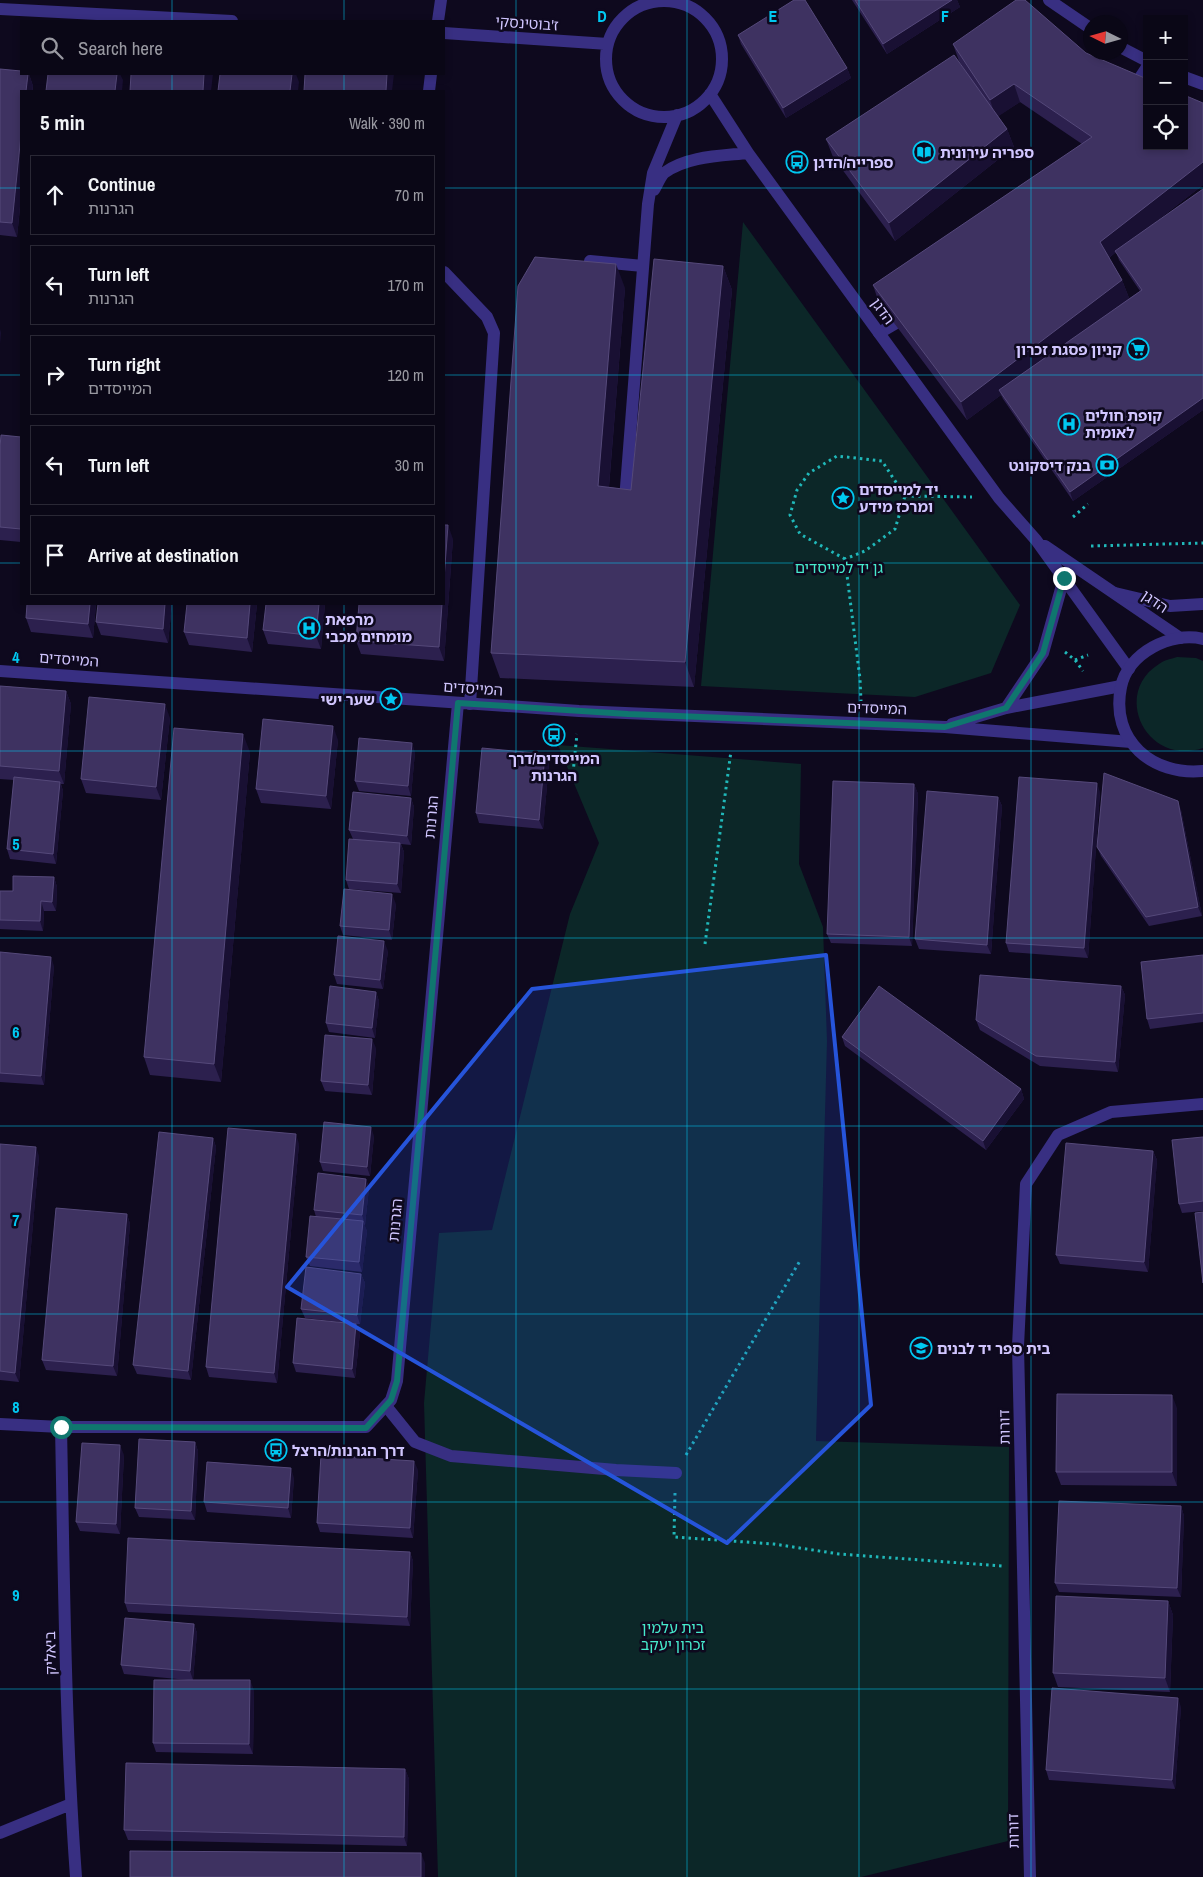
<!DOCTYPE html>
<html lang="en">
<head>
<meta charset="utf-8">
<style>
	:root { --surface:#0a0716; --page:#181523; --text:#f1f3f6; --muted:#9999a1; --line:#2a2835 }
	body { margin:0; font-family:"Archivo Narrow","Noto Sans Hebrew",sans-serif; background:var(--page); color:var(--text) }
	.controls { position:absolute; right:15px; top:15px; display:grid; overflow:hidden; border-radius:0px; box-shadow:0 2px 8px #0003 }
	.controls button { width:45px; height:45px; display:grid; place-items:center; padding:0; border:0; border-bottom:1px solid var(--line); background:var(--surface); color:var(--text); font:25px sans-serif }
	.compass { position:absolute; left:1083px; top:15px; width:45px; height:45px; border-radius:50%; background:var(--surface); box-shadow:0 2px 8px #0003; rotate:275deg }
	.stop { position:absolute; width:15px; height:15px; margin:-11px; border:4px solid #0f766e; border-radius:50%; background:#fff }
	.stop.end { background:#0f766e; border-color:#fff; box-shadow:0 1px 5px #0008 }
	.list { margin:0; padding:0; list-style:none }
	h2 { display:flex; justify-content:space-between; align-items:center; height:65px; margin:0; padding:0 20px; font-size:21px }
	h2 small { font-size:16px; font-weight:400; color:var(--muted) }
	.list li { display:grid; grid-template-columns:32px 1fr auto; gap:15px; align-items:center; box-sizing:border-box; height:80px; margin:0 10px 10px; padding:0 10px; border:1px solid var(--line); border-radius:0px }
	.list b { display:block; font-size:19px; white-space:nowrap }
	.list p { margin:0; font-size:16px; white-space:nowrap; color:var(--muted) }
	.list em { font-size:16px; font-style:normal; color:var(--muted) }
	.icon { flex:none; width:28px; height:28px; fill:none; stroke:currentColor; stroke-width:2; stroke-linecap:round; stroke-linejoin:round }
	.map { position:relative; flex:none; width:1203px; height:1877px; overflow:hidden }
	.search { position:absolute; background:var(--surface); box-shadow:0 2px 8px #0003; left:20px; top:20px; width:425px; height:55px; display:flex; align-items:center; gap:12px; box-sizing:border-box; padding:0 18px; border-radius:0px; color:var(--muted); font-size:19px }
	.panel { position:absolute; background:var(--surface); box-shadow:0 2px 8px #0003; left:20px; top:90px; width:425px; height:515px; border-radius:0px }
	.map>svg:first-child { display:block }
</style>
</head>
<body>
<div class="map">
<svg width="1203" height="1877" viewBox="0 0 1203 1877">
	<rect width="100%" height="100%" fill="#0e091e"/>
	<path fill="#0c2728" d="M743,222L1020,605L991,673L915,697L701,686Z
		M1177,657L1196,658L1203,661V748C1147,767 1111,694 1159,664C1164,660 1171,659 1177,657Z
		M558,745L801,764L799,864L823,927L827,1041L816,1441L1009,1447L1008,1841L861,1877H438L424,1403L439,1233L492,1230L570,914L599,843Z"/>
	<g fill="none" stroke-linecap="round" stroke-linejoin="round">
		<path stroke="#20b8b9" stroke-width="3" stroke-dasharray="2.5 4" stroke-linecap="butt" d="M905,496L972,497
			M1073,517L1088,504
			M1091,546L1203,543
			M845,559L800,534L790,515L797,490L809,473L837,456L882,461L905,496L895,529L865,551L845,559L860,679L861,701
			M1065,652L1075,660L1083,671
			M1075,660L1088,655
			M573,773L577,734
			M705,944L731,751
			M686,1455L801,1259
			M675,1493L674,1537L774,1544L839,1554L1002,1566"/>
		<path stroke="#382f82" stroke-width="12" d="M1132,90L1147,67
			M429,91L431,74
			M444,272L487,317L494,333L470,704
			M879,333L908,316
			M386,1406L415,1442L451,1456L616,1470L676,1473"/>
		<path stroke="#382f82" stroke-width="12" d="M1049,0L1090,28
			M606 59a58 58 0 1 1 116 0a58 58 0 1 1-116 0Z
			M0,9L232,21
			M438,21L441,0
			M444,33L608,44
			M1120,47L1147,61
			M1184,77L1203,84
			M710,94L748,153L879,333L999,498L1036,540L1129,669
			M654,190C657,185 660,177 664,173C687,156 721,156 748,153
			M590,261L643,266
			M625,500L648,204L653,173L677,115
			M1045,546L1180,638
			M0,671L579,711L945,727L1131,742
			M1006,708L1043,653L1064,578
			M952,724L1006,708L1121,686
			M0,1424L61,1427H366L391,1400L397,1381L458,703
			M61,1427C64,1577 65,1727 76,1877
			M0,1833L71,1804
			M1030,1877L1018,1346L1026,1184L1058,1135L1111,1112L1203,1104"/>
		<path stroke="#382f82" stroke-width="12" d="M1115,593L1170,606L1203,604
			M1203,639C1171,631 1128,653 1121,687C1110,741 1153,776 1203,771"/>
	</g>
	<path fill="#2c204e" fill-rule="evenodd" d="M852,0H957L960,7L887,54Z
		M738,35L847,68L851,78L786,118L741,44Z
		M953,44L1203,185L1141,233L1203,189V410L1073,501L1003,399L1001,395L967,420L879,303L873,285L1082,144L1020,102L998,116L1007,129L1014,147L895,241L833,157L826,139L969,77L959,61ZM1116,252L1119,260L1140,291L1115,308L1129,298L1122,280L1109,258Z
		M0,69L21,74H29L33,86L17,237L0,235Z
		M723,266L732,290L694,687L500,678L491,653L625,288L609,487L631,490Z
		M21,437V542L0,540V447Z
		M453,539L444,661L361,654L356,641Z
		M96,604L93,638L31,632L26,618Z
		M172,604L168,643L101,635L96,622Z
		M257,604L252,652L189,645L184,632Z
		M325,604L321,649L268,644L263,630Z
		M0,686L66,691L71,704L64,784H61L63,791L56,864L10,859L7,849L14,780L0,779Z
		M170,718L161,800L86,793L81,779Z
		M338,740L331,809L261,803L256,789Z
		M250,752L221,1082L150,1075L144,1057Z
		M415,752L411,796L359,791L355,781Z
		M549,764L543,829L479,823L476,813Z
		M914,784L918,794L912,946L831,943L827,934Z
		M1100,792L1088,958L1009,952L1006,943Z
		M998,797L1002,806L991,954L919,949L915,939Z
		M411,798L414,807L411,845L401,844L404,852L401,893L349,889L346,880L353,839L349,830Z
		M1181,810L1202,916L1149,926L1101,856L1097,847Z
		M54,877L57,887L56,911H44L43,931L0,929V891H13Z
		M396,904L392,940L343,935L340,926Z
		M388,951L383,989L337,984L334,975Z
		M0,952L54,966L44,1085L0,1082Z
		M1203,955V1022L1150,1029L1147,1019Z
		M1121,986L1125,995L1118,1072L1040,1066L980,1030L976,1020Z
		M376,992L379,1001L375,1038L329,1032L326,1023Z
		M842,1037L1021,1089L1024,1099L986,1150L845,1046Z
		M376,1048L372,1095L325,1091L321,1081Z
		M374,1136L370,1176L323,1171L320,1162Z
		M1203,1137V1211L1182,1213L1179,1204Z
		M213,1138L216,1147L191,1380L137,1374L133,1365Z
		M0,1144L39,1156L19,1382L0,1380Z
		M299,1144L277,1383L209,1377L206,1367Z
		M1153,1151L1157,1160L1148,1272L1060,1264L1056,1255Z
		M366,1179L369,1188L365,1225H364L367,1231L362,1272L310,1266L306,1257L316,1217L314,1210Z
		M127,1214L130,1224L117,1376L46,1370L42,1360Z
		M361,1274L365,1283L360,1324H356L360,1333L355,1378L296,1372L293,1363L349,1323L305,1318L301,1309Z
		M1177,1408V1486L1061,1485L1056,1472Z
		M195,1442L198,1451L195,1520L139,1517L135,1508Z
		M124,1455L120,1534L80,1531L76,1522Z
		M418,1470L413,1538L320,1532L317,1523Z
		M294,1478L291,1518L207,1512L204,1502Z
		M1181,1506L1184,1516L1181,1597L1059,1592L1055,1583Z
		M410,1552L413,1561L410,1626L128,1612L125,1603Z
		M1168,1601L1173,1615L1170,1692L1058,1687L1053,1673Z
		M194,1624L197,1633L193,1680L254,1690L253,1754L156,1752L153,1743L188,1680L124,1674L121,1665Z
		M1181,1707L1175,1789L1049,1780L1046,1770Z
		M405,1769L409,1779L407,1846L128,1840L124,1830Z"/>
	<path fill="#191033" d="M952,0H957L960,7L887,54L883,44Z
		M847,68L851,78L786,118L783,108Z
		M28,74H29L33,86L32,91H26Z
		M117,74H120L123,80L122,91H115Z
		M204,74H213L211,91H203Z
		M292,74H296L299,82L298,91H290Z
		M387,74H394L392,91H386Z
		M1014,84L1020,102L996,118L990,100Z
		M1007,129L1014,147L895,241L889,223Z
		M21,135V196L17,237L12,223Z
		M1203,162V185L1106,260L1100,242Z
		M616,264L625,288L607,510L598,486Z
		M723,266L732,290L694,687L685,662Z
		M1122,280L1129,298L1002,394L999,390L1001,395L967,420L961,402Z
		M0,329L1,333L0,344Z
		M1203,398V410L1073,501L1070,492Z
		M448,525L453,539L444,661L439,647L442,604H444V579Z
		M90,604H96L93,638L88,624Z
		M165,604H172L168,643L163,629Z
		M250,604H257L252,652L247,638Z
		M319,604H325L321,649L316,636Z
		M66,691L71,704L64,784L59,771Z
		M165,704L170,718L161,800L156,787Z
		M333,726L338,740L331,809L326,796Z
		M243,734L250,752L221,1082L214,1064Z
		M412,743L415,752L411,796L408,786Z
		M545,754L549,764L543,829L539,820Z
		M60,782L63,791L56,864L53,854Z
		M1097,783L1100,792L1088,958L1084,948Z
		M914,784L918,794L912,946L909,937Z
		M998,797L1002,806L991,954L987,945Z
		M411,798L414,807L411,845L407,836Z
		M1178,801L1181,810L1202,916L1198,907Z
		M400,843L404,852L401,893L397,884Z
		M54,877L57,887L56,911L52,902Z
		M392,894L396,904L392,940L389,930Z
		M41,901L44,911L43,931L40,921Z
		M384,941L388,951L383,989L380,980Z
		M51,957L54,966L44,1085L41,1076Z
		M1121,986L1125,995L1118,1072L1115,1062Z
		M376,992L379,1001L375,1038L372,1028Z
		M372,1039L376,1048L372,1095L368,1085Z
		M1021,1089L1024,1099L986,1150L983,1141Z
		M371,1127L374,1136L370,1176L367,1167Z
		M296,1134L299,1144L277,1383L274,1373Z
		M213,1138L216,1147L191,1380L188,1371Z
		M36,1147L39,1156L19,1382L15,1373Z
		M1153,1151L1157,1160L1148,1272L1144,1262Z
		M366,1179L369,1188L365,1225L362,1215Z
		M127,1214L130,1224L117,1376L113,1366Z
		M363,1221L367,1231L362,1272L359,1262Z
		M361,1274L365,1283L360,1324L357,1315Z
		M356,1324L360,1333L355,1378L352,1369Z
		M1172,1395L1177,1408V1486L1172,1472Z
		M195,1442L198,1451L195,1520L191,1511Z
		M120,1445L124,1455L120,1534L116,1524Z
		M414,1461L418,1470L413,1538L410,1528Z
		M291,1468L294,1478L291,1518L288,1508Z
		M1181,1506L1184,1516L1181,1597L1177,1588Z
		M410,1552L413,1561L410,1626L407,1617Z
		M1168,1601L1173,1615L1170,1692L1165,1678Z
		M194,1624L197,1633L193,1680L190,1671Z
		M250,1680L254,1690L253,1754L249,1744Z
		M1178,1698L1181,1707L1175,1789L1172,1780Z
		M405,1769L409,1779L407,1846L404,1837Z
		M421,1853L425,1863V1877H421Z"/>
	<path fill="#3e3261" stroke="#55497a" d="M794,0H805L847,68L783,108L738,35Z
		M855,0H952L883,44Z
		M1016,0H1025L1086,53L1147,79V146H1184V95L1203,103V162L1100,242L1122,280L961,402L873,285L1092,137L1014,84L990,100L953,44Z
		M954,55L1007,129L889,223L826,139Z
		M0,69L21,71V74H28L26,91H21V135L12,223L0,222Z
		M48,74H117L115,91H46Z
		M131,74H204L203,91H130Z
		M220,74H292L290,91H218Z
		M305,74H387L386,91H304Z
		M1203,189V398L1070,492L999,390L1142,290L1115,251Z
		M535,257L616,264L598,486L631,490L654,259L723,266L685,662L491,653L518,286Z
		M1,435L21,437V529L0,527V447Z
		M444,525H448L444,579Z
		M27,604H90L88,624L26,618Z
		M98,604H165L163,629L96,622Z
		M187,604H250L247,638L184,632Z
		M266,604H319L316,636L263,630Z
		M359,604H442L439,647L356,641Z
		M0,686L66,691L59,771L0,766Z
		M89,697L165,704L156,787L81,779Z
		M263,719L333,726L326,796L256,789Z
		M174,728L243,734L214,1064L144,1057Z
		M359,738L412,743L408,786L355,781Z
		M482,748L545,754L539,820L476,813Z
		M1104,773L1178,801L1198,907L1146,917L1097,847Z
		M14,777L60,782L53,854L7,849Z
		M1019,777L1097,783L1084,948L1006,943Z
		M833,781L914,784L909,937L827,934Z
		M927,791L998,797L987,945L915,939Z
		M353,792L411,798L407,836L349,830Z
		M349,839L400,843L397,884L346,880Z
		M13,876L54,877L52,902L41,901L40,921L0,920V891H13Z
		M344,889L392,894L389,930L340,926Z
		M338,936L384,941L380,980L334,975Z
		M0,952L51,957L41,1076L0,1073Z
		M1203,955V1013L1147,1019L1141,962Z
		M980,975L1121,986L1115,1062L1036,1056L976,1020Z
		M330,986L376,992L372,1028L326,1023Z
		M879,986L1021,1089L983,1141L842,1037Z
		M325,1035L372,1039L368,1085L321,1081Z
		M324,1122L371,1127L367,1167L320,1162Z
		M228,1128L296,1134L274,1373L206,1367Z
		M159,1132L213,1138L188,1371L133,1365Z
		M1203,1137V1201L1179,1204L1172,1140Z
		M1066,1143L1153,1151L1144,1262L1056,1255Z
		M0,1144L36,1147L15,1373L0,1371Z
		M318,1173L366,1179L362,1215L314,1210Z
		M56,1208L127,1214L113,1366L42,1360Z
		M1203,1212V1283L1195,1213Z
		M310,1216L363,1221L359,1262L306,1257Z
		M306,1267L361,1274L357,1315L301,1309Z
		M297,1318L356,1324L352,1369L293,1363Z
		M1057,1394L1172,1395V1472H1056Z
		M139,1439L195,1442L191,1511L135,1508Z
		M82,1443L120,1445L116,1524L76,1522Z
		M321,1455L414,1461L410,1528L317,1523Z
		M207,1462L291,1468L288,1508L204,1502Z
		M1059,1501L1181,1506L1177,1588L1055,1583Z
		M128,1538L410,1552L407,1617L125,1603Z
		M1056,1596L1168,1601L1165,1678L1053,1673Z
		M125,1618L194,1624L190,1671L121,1665Z
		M154,1680H250L249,1744L153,1743Z
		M1052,1688L1178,1698L1172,1780L1046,1770Z
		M126,1763L405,1769L404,1837L124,1830Z
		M130,1851L421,1853V1877H130Z"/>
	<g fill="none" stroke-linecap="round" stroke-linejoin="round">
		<path stroke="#0f766e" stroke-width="6" d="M61,1427L366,1428L391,1400L397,1381L458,703L628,714L945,727L1006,708L1043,653L1064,578"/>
	</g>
	<path fill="#2654da" fill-opacity="0.2" stroke="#2654da" stroke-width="4" stroke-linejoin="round" d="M826,955L871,1405L727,1543L287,1287L532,989Z"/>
	<path fill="none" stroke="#00c8f1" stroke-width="1" stroke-opacity="0.55" d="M172,0V21M344,0V21M516,0V1877M687,0V1877M859,0V1877M1031,0V1877M172,74V91M344,74V91M0,188H21M444,188H1203M0,375H21M444,375H1203M0,563H21M444,563H1203M172,604V1877M344,604V1877M0,751H1203M0,938H1203M0,1126H1203M0,1314H1203M0,1502H1203M0,1689H1203"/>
	<defs>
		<g id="library-ring" transform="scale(1.125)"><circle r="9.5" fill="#0e091e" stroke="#00c8f1" stroke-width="1.5"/><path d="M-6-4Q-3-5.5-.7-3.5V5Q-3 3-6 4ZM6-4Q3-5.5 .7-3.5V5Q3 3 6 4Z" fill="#00c8f1"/></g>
		<g id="bus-ring" transform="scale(1.125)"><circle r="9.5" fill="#0e091e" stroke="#00c8f1" stroke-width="1.5"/><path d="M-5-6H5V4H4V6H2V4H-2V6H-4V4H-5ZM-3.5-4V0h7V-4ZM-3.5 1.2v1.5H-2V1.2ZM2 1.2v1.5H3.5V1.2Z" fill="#00c8f1"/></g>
		<g id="supermarket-ring" transform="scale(1.125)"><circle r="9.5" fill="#0e091e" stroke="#00c8f1" stroke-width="1.5"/><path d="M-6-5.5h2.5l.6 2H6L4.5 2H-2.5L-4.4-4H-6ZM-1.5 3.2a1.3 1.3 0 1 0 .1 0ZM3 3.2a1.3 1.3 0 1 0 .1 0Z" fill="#00c8f1"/></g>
		<g id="hospital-ring" transform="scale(1.125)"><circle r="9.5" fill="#0e091e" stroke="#00c8f1" stroke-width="1.5"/><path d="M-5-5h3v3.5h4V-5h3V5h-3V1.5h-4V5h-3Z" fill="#00c8f1"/></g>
		<g id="bank-ring" transform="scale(1.125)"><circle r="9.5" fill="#0e091e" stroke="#00c8f1" stroke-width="1.5"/><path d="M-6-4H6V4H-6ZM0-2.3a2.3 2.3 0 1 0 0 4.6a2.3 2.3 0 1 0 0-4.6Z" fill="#00c8f1"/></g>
		<g id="sight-ring" transform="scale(1.125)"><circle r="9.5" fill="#0e091e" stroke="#00c8f1" stroke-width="1.5"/><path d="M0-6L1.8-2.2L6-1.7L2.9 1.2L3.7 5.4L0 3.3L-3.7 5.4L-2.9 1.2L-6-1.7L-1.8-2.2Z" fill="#00c8f1"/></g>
		<g id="school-ring" transform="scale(1.125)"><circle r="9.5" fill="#0e091e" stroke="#00c8f1" stroke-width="1.5"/><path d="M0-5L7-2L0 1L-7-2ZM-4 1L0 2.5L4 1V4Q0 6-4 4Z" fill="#00c8f1"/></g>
	</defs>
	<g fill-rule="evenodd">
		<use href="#library-ring" x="924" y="152"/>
		<use href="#bus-ring" x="797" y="162"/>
		<use href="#supermarket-ring" x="1138" y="349"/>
		<use href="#hospital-ring" x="1069" y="424"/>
		<use href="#bank-ring" x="1107" y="465"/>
		<use href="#sight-ring" x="843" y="498"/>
		<use href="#hospital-ring" x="309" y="628"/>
		<use href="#sight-ring" x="391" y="699"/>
		<use href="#bus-ring" x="554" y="735"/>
		<use href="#school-ring" x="921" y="1348"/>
		<use href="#bus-ring" x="276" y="1450"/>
	</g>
	<g text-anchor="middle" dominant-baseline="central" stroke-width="5" stroke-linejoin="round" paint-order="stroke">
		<g font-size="15" fill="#d1c6ff" stroke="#0e091e">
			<text transform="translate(527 23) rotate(4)">ז'בוטינסקי</text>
			<text transform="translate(883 311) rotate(54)">הדגן</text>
			<text transform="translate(1155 601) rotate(34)">הדגן</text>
			<text transform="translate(69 659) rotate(4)">המייסדים</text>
			<text transform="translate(473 688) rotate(4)">המייסדים</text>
			<text transform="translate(877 708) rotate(2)">המייסדים</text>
			<text transform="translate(431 817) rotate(-85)">הגרנות</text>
			<text transform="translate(395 1220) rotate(-85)">הגרנות</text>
			<text transform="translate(1004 1427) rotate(-91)">דורות</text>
			<text transform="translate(50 1653) rotate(-91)">ביאליק</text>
			<text transform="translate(1013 1831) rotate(-91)">דורות</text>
		</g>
		<g font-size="15" font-weight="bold" fill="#d1c6ff" stroke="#0e091e" text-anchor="start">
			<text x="940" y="152">ספריה עירונית</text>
			<text x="813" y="162">ספרייה/הדגן</text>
			<text x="1122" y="349" text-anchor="end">קניון פסגת זכרון</text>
			<text x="1085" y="415">קופת חולים<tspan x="1085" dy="17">לאומית</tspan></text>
			<text x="1091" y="465" text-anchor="end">בנק דיסקונט</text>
			<text x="859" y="489">יד למייסדים<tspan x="859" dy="17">ומרכז מידע</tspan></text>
			<text x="325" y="619">מרפאת<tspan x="325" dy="17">מומחים מכבי</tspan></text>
			<text x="375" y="699" text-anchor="end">שער ישי</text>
			<text x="554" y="758" text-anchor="middle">המייסדים/דרך<tspan x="554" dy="17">הגרנות</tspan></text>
			<text x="937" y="1348">בית ספר יד לבנים</text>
			<text x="292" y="1450">דרך הגרנות/הרצל</text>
		</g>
		<g font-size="15" fill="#46ebcd" stroke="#0e091e">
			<text x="839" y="567">גן יד למייסדים</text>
			<text x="673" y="1627">בית עלמין<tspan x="673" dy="17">זכרון יעקב</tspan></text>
		</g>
	</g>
	<g font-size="16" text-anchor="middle" font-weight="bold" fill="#00c8f1" stroke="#0e091e" stroke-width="5" stroke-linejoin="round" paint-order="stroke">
		<text x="602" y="22">D</text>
		<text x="773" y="22">E</text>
		<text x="945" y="22">F</text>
		<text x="16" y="663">4</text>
		<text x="16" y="850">5</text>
		<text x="16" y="1038">6</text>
		<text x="16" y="1226">7</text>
		<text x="16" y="1413">8</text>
		<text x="16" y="1601">9</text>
	</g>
</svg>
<div class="controls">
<button>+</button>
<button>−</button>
<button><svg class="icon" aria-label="locate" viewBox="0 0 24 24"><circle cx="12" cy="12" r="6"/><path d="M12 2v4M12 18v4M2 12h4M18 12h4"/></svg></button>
</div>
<svg class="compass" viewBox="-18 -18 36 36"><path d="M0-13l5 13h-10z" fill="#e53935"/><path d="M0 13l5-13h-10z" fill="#9999a1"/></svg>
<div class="stop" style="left:61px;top:1427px"></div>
<div class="stop end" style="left:1064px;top:578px"></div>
<div class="search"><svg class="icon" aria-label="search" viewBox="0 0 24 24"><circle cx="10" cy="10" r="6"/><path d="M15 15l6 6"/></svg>Search here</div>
<section class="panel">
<h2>5 min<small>Walk · 390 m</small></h2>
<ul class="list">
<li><svg class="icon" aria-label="ahead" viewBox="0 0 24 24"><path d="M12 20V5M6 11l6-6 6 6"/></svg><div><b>Continue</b><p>הגרנות</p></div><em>70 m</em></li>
<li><svg class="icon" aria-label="left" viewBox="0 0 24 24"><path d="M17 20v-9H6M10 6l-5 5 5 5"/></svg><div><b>Turn left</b><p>הגרנות</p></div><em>170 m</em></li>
<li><svg class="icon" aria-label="right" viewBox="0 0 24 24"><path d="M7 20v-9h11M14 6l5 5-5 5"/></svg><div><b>Turn right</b><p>המייסדים</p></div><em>120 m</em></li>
<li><svg class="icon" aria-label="left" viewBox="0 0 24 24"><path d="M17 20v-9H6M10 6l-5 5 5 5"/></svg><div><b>Turn left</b></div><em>30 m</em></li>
<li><svg class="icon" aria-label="arrive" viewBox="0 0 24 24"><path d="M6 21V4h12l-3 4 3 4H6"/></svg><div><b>Arrive at destination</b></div></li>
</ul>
</section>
</div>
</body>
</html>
